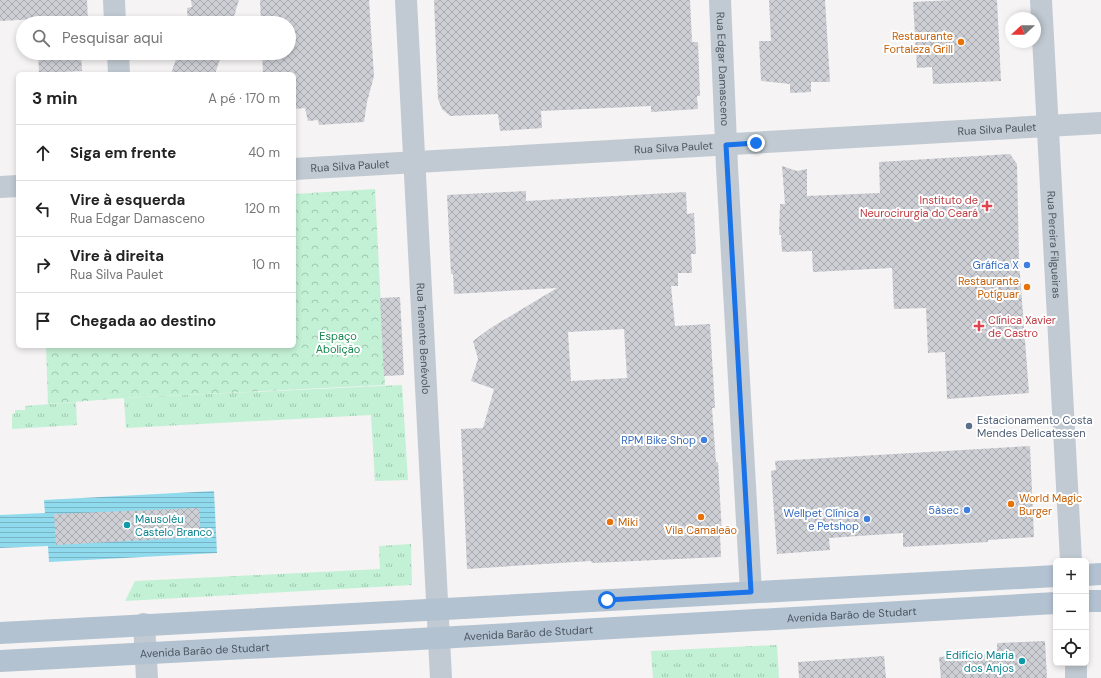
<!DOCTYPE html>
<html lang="pt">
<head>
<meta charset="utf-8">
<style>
	:root { --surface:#fff; --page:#f6f6f6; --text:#222; --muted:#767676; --line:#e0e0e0 }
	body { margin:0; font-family:"DM Sans",sans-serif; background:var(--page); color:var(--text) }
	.controls { position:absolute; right:12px; bottom:12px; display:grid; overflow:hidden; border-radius:6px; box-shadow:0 2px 6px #0003 }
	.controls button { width:36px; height:36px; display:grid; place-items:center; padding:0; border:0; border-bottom:1px solid var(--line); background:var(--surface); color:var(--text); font:20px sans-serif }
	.compass { position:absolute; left:1005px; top:12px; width:36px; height:36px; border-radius:50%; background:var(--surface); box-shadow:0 2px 6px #0003; rotate:249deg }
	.stop { position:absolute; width:12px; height:12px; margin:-9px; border:3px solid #1a73e8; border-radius:50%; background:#fff }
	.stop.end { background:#1a73e8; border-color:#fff; box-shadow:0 1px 4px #0008 }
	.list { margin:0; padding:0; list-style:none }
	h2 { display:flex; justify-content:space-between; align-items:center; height:52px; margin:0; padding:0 16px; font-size:17px }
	h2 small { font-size:13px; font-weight:400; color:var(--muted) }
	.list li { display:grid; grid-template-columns:26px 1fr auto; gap:12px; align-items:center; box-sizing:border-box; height:56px; padding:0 16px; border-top:1px solid var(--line) }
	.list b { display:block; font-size:15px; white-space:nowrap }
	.list p { margin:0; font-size:13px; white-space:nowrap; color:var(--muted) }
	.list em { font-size:13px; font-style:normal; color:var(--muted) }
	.icon { flex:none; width:22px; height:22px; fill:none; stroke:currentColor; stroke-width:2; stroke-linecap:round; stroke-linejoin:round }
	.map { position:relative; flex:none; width:1101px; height:678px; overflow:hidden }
	.search { position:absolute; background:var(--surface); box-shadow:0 2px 6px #0003; left:16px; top:16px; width:280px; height:44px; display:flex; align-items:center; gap:10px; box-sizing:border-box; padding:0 14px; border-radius:22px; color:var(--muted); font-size:15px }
	.panel { position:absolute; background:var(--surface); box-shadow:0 2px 6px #0003; left:16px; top:72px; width:280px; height:276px; border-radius:6px }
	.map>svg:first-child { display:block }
</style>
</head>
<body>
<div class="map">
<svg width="1101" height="678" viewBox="0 0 1101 678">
	<defs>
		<pattern id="grass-tufts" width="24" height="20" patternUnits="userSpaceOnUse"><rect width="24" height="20" fill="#c3f1d5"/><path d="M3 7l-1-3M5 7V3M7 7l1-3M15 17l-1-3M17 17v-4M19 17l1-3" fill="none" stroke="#a0c6b0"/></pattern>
		<pattern id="park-crowns" width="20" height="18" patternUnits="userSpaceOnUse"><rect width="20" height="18" fill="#c3f1d5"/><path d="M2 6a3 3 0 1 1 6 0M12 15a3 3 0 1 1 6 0" fill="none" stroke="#a0c6b0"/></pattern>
		<pattern id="water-rules" width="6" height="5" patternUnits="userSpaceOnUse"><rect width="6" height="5" fill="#90daee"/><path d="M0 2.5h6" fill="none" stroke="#78b4c4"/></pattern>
		<pattern id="building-cross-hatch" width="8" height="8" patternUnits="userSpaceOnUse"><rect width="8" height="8" fill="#cdcfd5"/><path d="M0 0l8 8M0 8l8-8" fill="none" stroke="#a8abb0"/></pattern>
	</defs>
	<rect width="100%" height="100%" fill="#f5f3f3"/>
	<path fill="url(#grass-tufts)" d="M402,385L408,480L375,481L371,415L126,428L124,398Z
		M76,402L77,425L12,429V414L15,413V410H25V406Z
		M411,544L412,585L125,601L135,581L380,569L379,546Z
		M777,645L779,678H653L651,651Z"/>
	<path fill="url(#park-crowns)" d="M375,189L385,385L124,398L48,404L46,346H294V194Z"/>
	<path fill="url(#water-rules)" d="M214,491L217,553L49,562L48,546L0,548V515L45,513L44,500Z"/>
	<path fill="url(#building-cross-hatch)" fill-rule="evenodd" d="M0,0H87L88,23H36V19L0,21Z
		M191,0H239L232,23H188L187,8L192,7Z
		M260,0H369L374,76L367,102L364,122L319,125L318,120L308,121L305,108L294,109V74H263L262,53H289V23H261Z
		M434,0H690L692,42H698L700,96H697L698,109L651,112V106L541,111L542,128L500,131L498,114L450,116L442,109L438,99Z
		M769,0H825L830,82H811V92L790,93V84L761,81L759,41H771Z
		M953,0H997L1001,81L933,84L932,67L917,68L913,2Z
		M38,53H81L82,71L39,73Z
		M178,53H222L215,74H171Z
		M1010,154L1017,164L1019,262L1029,393L947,399L945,352L928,353L926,308L894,309L892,268L813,272L812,251L782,252L781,235H779L780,204H785L782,166L797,171L807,169V196L880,193L879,162Z
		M526,191V201L686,192L687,214L694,213L696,254H691L692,273H678V286H671L675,326L710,324L715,408H712L716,462H718L722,534H720L721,557L592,563L591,561L467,569L461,429L483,428L494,389L471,381L478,359L473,341L489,329L557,288L454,294L453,274H451L447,195ZM624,329L627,378L571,381L568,332Z
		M400,297L404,375L384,376L380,298Z
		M1030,446L1034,537L988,540V542L903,547V533L829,538L830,550L777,554L771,471L776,470L775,461Z
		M199,508L201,537L56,545L54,514Z
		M1045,641L1047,678H941L939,657L997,653V643Z
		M884,656L886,678H799L798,662Z"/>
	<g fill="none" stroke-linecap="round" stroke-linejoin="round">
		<g stroke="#c1cad2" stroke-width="22">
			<path d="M114,0L115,23"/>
			<path id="s1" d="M406,0L441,678"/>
			<path id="s2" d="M720,0L727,167L751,592"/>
			<path id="s3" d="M1041,0L1071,561"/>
			<path d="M118,53L119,74"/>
			<path id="s4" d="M294,169L1101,123"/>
			<path d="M0,187L18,186"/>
			<path d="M144,624L147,678"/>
			<path d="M1076,663V678"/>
		</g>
		<g stroke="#b3c2d1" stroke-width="22">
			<path d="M1086,575L1101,574"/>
			<path d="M1086,601H1101"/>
			<path d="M0,633L1056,576"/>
			<path id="s5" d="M0,661L438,638L1056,603"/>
		</g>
	</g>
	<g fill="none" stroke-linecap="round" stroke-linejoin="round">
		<path stroke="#1a73e8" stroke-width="5" d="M607,600L751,592L726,145L756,143"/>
	</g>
	<g fill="#e8710a" stroke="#fff" stroke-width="1.5">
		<circle cx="961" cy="42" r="4"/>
		<circle cx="1027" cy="287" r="4"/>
		<circle cx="1011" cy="504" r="4"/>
		<circle cx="701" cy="517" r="4"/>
		<circle cx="610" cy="522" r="4"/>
	</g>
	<g fill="#e0444e" stroke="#fff" stroke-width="1.5">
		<path d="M985 200h4v4h4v4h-4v4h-4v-4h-4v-4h4z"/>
		<path d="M977 320h4v4h4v4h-4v4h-4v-4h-4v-4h4z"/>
	</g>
	<g fill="#3f7fe0" stroke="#fff" stroke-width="1.5">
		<circle cx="1027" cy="265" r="4"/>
		<circle cx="704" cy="440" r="4"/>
		<circle cx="967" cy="510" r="4"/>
		<circle cx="867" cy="519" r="4"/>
	</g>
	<circle fill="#5c6f8a" stroke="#fff" stroke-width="1.5" cx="969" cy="426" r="4"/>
	<g fill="#0f9aa8" stroke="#fff" stroke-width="1.5">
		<circle cx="127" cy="525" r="4"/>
		<circle cx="1022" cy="661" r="4"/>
	</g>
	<g text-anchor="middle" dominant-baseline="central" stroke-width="4" stroke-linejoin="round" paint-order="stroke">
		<g font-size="11" fill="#c56008" stroke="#fff" text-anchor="end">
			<text x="953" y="36">Restaurante<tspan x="953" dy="13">Fortaleza Grill</tspan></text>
			<text x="1019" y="281">Restaurante<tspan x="1019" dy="13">Potíguar</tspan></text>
			<text x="1019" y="498" text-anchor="start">World Magic<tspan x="1019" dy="13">Burger</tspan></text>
			<text x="618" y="522" text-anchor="start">Miki</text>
			<text x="701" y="530" text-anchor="middle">Vila Camaleão</text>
		</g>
		<g font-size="11" fill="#4a5661" stroke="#fff">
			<text stroke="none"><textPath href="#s2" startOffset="69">Rua Edgar Damasceno</textPath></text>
			<text stroke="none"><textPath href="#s4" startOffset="704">Rua Silva Paulet</textPath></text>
			<text stroke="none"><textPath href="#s4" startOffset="380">Rua Silva Paulet</textPath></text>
			<text stroke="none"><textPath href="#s4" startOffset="56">Rua Silva Paulet</textPath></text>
			<text stroke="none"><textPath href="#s3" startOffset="245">Rua Pereira Filgueiras</textPath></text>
			<text stroke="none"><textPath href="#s1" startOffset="339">Rua Tenente Benévolo</textPath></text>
			<text stroke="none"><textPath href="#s5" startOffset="853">Avenida Barão de Studart</textPath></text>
			<text stroke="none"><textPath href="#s5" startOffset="529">Avenida Barão de Studart</textPath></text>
			<text stroke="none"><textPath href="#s5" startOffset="205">Avenida Barão de Studart</textPath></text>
		</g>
		<g font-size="11" fill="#be3a42" stroke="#fff" text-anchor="end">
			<text x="978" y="200">Instituto de<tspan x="978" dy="13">Neurocirurgia do Ceará</tspan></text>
			<text x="988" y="320" text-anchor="start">Clínica Xavier<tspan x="988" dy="13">de Castro</tspan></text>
		</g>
		<g font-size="11" fill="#366cbe" stroke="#fff" text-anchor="end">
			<text x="1019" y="265">Gráfica X</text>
			<text x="696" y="440">RPM Bike Shop</text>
			<text x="959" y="510">5àsec</text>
			<text x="859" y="513">Wellpet Clínica<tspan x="859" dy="13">e Petshop</tspan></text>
		</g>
		<g font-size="11" fill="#17864f" stroke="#fff">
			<text x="338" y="336">Espaço<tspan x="338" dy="13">Abolição</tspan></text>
		</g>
		<g font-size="11" fill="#4e5e75" stroke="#fff" text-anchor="start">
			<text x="977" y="420">Estacionamento Costa<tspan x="977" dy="13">Mendes Delicatessen</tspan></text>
		</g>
		<g font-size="11" fill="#0d838f" stroke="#fff" text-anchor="start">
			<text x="135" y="519">Mausoléu<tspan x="135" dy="13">Castelo Branco</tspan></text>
			<text x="1014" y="655" text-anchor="end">Edifício Maria<tspan x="1014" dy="13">dos Anjos</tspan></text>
		</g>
	</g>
</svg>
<div class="controls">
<button>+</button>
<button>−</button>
<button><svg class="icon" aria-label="locate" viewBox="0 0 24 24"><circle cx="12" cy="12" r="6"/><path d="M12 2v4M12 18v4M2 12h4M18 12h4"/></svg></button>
</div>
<svg class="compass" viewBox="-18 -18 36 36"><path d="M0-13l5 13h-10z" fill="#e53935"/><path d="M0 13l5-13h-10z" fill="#767676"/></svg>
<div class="stop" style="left:607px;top:600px"></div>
<div class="stop end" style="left:756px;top:143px"></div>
<div class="search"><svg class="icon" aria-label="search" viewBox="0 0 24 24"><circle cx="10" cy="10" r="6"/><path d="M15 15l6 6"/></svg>Pesquisar aqui</div>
<section class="panel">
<h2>3 min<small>A pé · 170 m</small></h2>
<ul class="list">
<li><svg class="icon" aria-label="ahead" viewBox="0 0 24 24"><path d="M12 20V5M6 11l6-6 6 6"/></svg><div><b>Siga em frente</b></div><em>40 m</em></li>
<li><svg class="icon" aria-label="left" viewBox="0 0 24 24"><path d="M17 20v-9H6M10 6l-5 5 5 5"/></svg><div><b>Vire à esquerda</b><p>Rua Edgar Damasceno</p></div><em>120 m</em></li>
<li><svg class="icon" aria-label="right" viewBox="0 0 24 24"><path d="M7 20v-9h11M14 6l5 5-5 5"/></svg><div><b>Vire à direita</b><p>Rua Silva Paulet</p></div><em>10 m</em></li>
<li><svg class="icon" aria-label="arrive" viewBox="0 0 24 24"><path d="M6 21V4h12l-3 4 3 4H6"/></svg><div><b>Chegada ao destino</b></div></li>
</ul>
</section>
</div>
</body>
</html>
